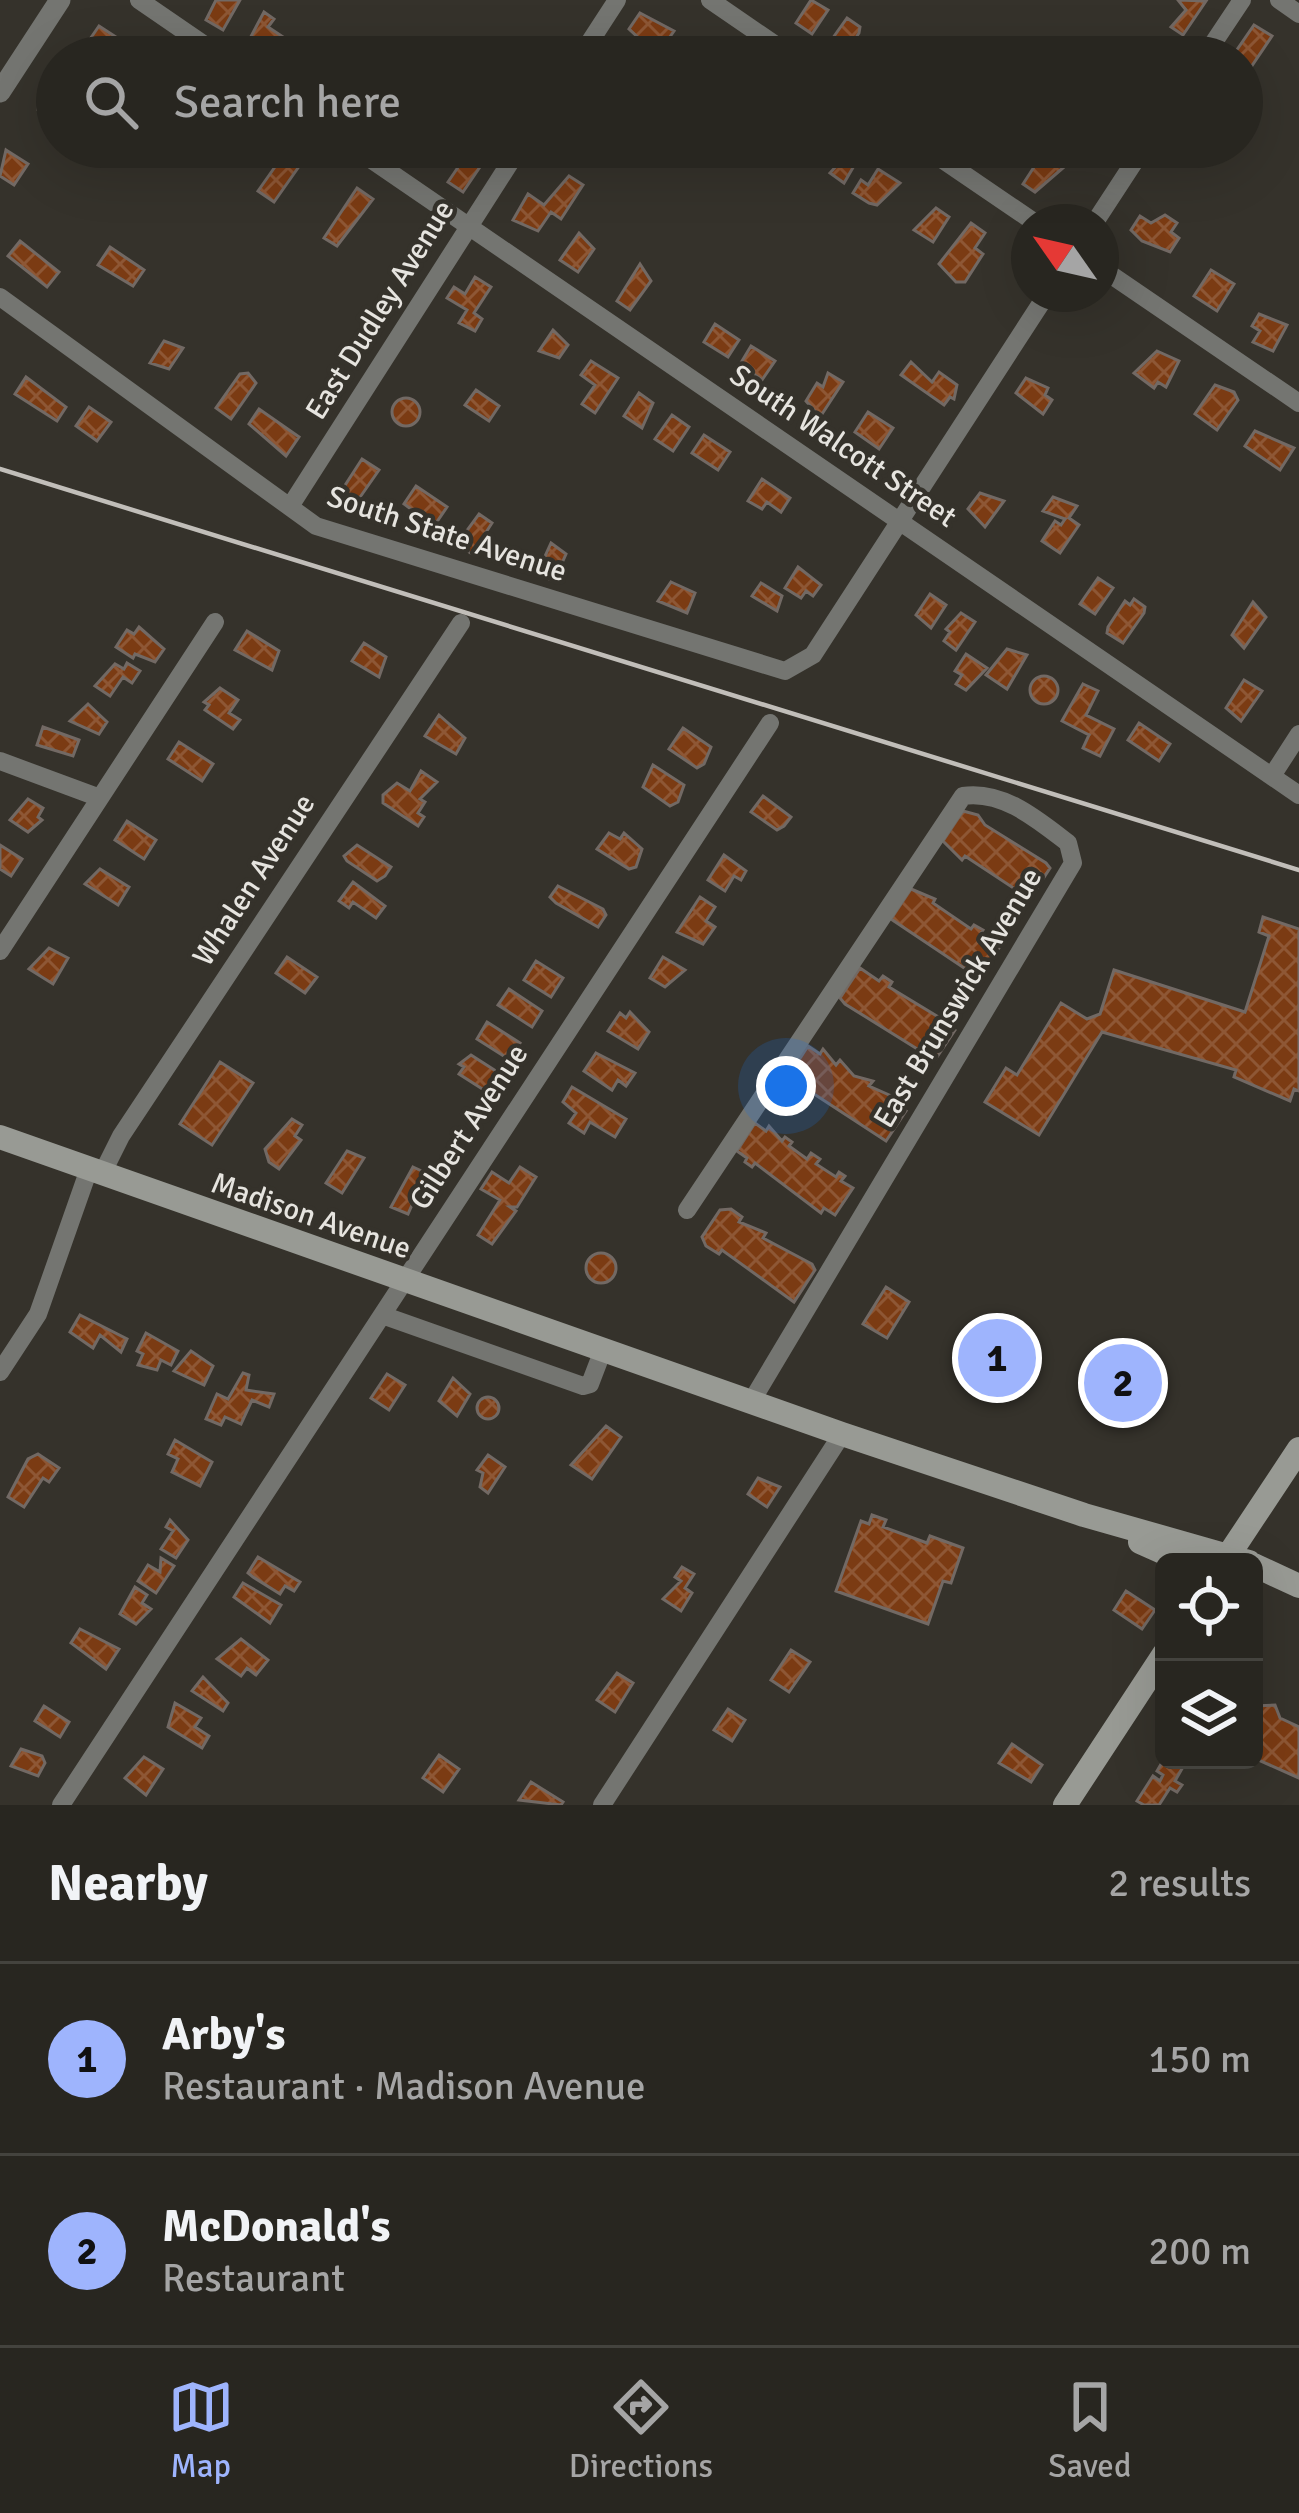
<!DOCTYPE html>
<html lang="en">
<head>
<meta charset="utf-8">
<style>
	:root { --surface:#282620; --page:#302e29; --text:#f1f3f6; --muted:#a5a5a5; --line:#44433e; --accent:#9eb4fd }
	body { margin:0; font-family:Signika,sans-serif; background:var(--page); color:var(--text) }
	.controls { position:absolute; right:36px; bottom:36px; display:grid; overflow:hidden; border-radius:18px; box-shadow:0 12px 48px #0002 }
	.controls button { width:108px; height:108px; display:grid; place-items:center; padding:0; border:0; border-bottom:3px solid var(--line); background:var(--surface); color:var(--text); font:60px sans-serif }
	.compass { position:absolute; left:1011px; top:204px; width:108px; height:108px; border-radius:50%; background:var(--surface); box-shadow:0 12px 48px #0002; rotate:304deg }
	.you { position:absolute; left:786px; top:1086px; width:42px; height:42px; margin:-30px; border:9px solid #fff; border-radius:50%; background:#1a73e8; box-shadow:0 0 0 18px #1a73e833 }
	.badge { display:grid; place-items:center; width:78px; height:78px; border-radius:50%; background:var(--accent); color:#111; font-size:39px; font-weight:700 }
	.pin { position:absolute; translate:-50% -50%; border:6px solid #fff; box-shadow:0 3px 12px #0006 }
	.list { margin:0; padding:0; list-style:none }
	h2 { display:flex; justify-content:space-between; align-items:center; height:156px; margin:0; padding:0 48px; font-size:51px }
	h2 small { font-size:39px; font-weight:400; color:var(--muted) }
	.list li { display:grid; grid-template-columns:78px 1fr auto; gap:36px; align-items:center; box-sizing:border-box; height:192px; padding:0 48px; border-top:3px solid var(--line) }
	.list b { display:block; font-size:45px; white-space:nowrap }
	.list p { margin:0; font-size:39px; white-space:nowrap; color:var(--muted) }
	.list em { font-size:39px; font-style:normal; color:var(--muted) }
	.icon { flex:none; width:66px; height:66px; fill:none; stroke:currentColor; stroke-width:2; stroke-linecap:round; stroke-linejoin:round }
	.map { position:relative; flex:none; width:1299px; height:1805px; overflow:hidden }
	.search { position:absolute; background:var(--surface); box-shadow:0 12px 48px #0002; left:36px; right:36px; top:36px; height:132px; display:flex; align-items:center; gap:30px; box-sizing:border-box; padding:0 42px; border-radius:66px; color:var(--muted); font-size:45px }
	.sheet { height:540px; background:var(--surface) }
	nav { display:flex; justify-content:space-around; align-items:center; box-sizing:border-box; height:168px; border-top:3px solid var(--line); background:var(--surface); font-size:33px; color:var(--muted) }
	nav a { display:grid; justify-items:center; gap:6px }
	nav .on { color:var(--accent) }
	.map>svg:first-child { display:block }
</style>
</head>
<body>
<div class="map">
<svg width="1299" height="1805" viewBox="0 0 1299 1805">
	<defs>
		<pattern id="building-cross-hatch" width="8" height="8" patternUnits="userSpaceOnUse" patternTransform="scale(3)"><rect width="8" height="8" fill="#7b3b13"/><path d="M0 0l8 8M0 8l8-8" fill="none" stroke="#8e5735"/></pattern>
	</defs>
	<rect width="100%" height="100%" fill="#35322b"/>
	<path fill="url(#building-cross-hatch)" stroke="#726964" stroke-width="3" d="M216,0H240L223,30L206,20Z
		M811,0L828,10L812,34L796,23Z
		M1178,0L1206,1L1183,35L1171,27L1186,10Z
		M264,12L274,19L268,27L286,39L275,56L248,42Z
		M640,13L674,31L657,55L629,29Z
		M847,18L860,27L859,33L843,57H837L825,49Z
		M1254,25L1272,36L1249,70L1242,57H1232Z
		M99,26L125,43L116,57H92L98,48L88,42Z
		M51,83H57V112L48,117L38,110L39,101Z
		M289,147L305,158L274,202L258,191Z
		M1047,147H1062L1057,162L1064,167L1035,192L1023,184Z
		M6,150L28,164L14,185L0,176Z
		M849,152L858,159L844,183L830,173Z
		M467,154L482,164L463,192L448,182Z
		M878,169L900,183L877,205L869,203L853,193L861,180L868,185Z
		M569,176L583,185L561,219L551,212L538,231L513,220L528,194L544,205Z
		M357,188L373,199L337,246L324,238Z
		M936,208L949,217L933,242L914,230Z
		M1165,215L1177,223L1171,232L1179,238L1170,252L1142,241L1131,230L1140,216L1151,223Z
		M971,223L985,233L975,248L983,254L965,282H956L939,264Z
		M579,233L594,249L578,272L560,260Z
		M20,241L59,272L47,287L8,256Z
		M110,247L144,270L133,286L98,265Z
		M640,264L651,281L630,310L617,301Z
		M1211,270L1234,284L1217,311L1194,296Z
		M475,277L491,287L474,313L482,319L475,331L459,323L467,310L447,298L454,287L465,294Z
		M1259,314L1287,325L1273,351L1253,342L1260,331L1252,326Z
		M715,324L739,340L728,357L704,342Z
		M553,330L568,345L559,358L539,351Z
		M164,341L183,348L169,369L150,363Z
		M751,346L775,361L762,380L755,375L752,381L736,371Z
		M1157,351L1179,361L1166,387L1158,382L1154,388L1134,373Z
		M591,361L618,378L595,413L582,404L595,385L581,375Z
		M911,362L932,382L939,372L957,385L954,399L950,397L944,405L901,375Z
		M248,373L256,383L231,419L216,408L240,374Z
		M828,373L843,382L820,417L806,401L817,383L823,387Z
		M26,377L66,407L57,421L15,394Z
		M1026,378L1048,388L1045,395L1052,400L1043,414L1016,393Z
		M1215,385L1234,392L1238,400L1217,430L1195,414Z
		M476,390L499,406L489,421L465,405Z
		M639,393L653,403L642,428L624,416Z
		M392 412a14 14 0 1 1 28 0a14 14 0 1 1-28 0Z
		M89,407L111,422L97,441L76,426Z
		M259,409L299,437L286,456L249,424Z
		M868,412L893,428L879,449L855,432Z
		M672,415L689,427L673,451L655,439Z
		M1255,431L1294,448L1280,470L1245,446Z
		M704,435L730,452L718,470L692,453Z
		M362,459L379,470L358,500L351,502L342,490Z
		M762,479L790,498L781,512L767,502L762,509L748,501Z
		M416,486L447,507L434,526L404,504Z
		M980,493L1004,501L985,527L968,509Z
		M1053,497L1077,506L1069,518L1079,525L1060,553L1042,541L1055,521L1061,525L1065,519L1043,511Z
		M479,514L492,523L472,554L457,544Z
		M551,543L566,554L554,581L537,574Z
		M798,567L821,585L813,596L806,591L801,598L785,588Z
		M1098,578L1113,588L1095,614L1080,604Z
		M671,582L695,593L687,613L658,601Z
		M761,583L782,596L777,611L752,596Z
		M930,594L946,605L931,628L916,615Z
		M1134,599L1145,607L1144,613L1123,643L1107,633L1108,627L1125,601L1130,605Z
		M1253,602L1266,617L1244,648L1232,635Z
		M961,613L975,622L956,650L944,641L950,632L946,629Z
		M139,627L164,649L155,662L135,654L133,658L116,647L127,630L134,634Z
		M247,631L279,651L272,670L235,650Z
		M364,643L386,657L379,677L352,661Z
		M1007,649L1027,655L1007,689L986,675Z
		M966,654L987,668L966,690L956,684L962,675L955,671Z
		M127,663L140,671L132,683L123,677L110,696L95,686L115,664L124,669Z
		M1030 690a14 14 0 1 1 28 0a14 14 0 1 1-28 0Z
		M1244,680L1262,691L1241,721L1226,708Z
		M1083,684L1098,691L1086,715L1114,729L1100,756L1083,748L1089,735L1062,721Z
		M220,688L238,700L229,713L240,720L233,729L205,710L209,705L204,702Z
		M88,704L107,722L99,734L70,721Z
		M439,715L465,738L456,754L425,736Z
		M1139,723L1170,744L1159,761L1128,740Z
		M43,727L79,740L73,756L37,745Z
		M683,728L711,747L704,764L697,768L669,749Z
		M179,742L213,764L202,781L168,759Z
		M653,765L684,785L678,802L670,806L643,787Z
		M421,771L437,782L420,799L425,802L418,813L424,817L418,826L383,803V795L397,783L410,791Z
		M763,796L791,817L784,826L777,830L751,812Z
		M28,799L43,808L38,817L42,820L28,832L10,820Z
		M963,811L978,815L985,825L1046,863L1050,868L1030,899L965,856L962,860L943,841Z
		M127,821L156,840L144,859L115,840Z
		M609,833L620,839L624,833L642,849L636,867L629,869L597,849Z
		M0,845L22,859L11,876L0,869Z
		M357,845L391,867L385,876L377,881L347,861L344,856Z
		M724,855L746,871L741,880L734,876L725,891L708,880Z
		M100,869L129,887L118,905L85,884Z
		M353,882L385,906L376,918L353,902L349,908L339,901Z
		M558,886L603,909L606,915L598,927L556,903L550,897Z
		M911,889L935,899L933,903L971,929L974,925L983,930L980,935L999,948L979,978L891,919Z
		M700,897L715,907L706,921L715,927L703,944L677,932Z
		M1263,917L1299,929V1091L1294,1089L1290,1101L1234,1077L1236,1070L1102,1032L1039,1135L985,1102L1006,1068L1017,1075L1061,1003L1087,1019L1100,1014L1114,970L1245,1012L1269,936L1259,932Z
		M49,948L68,958L53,984L29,969Z
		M287,957L317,977L305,993L276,973Z
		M663,957L685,970L665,987L650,978Z
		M536,961L563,978L551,997L524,980Z
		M860,968L879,981L883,976L892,982L889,987L950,1024L955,1030L935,1060L845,1004L840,998Z
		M509,989L542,1011L532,1027L498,1005Z
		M630,1012L649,1032L638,1049L608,1031L620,1013L626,1018Z
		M487,1022L520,1043L510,1060L477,1039Z
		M808,1046L820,1054L823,1049L836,1065L840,1060L854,1076L873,1081L869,1086L898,1099L895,1104L906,1111L886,1141L788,1077Z
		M596,1053L635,1073L626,1086L618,1080L612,1090L584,1071Z
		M471,1055L499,1073L487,1092L459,1074L464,1067L459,1064Z
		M220,1062L253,1083L212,1145L180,1124Z
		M572,1087L626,1119L615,1137L590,1122L584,1133L569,1123L576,1113L563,1102Z
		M292,1119L302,1125L295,1136L301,1140L279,1169L269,1162L265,1149Z
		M755,1123L766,1131L769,1126L782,1141L785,1137L792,1142L789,1146L807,1159L811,1153L820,1159L816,1164L836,1177L839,1172L845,1176L841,1181L853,1188L835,1215L824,1208L821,1213L755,1163L752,1167L745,1162L747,1158L737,1151Z
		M347,1151L364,1158L342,1193L326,1183Z
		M413,1167L426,1173L408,1214L391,1207Z
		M520,1167L536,1177L517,1207H510L516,1211L492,1244L478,1235L500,1200L481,1189L492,1172L509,1183Z
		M731,1209L742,1217L739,1222L766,1233L763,1238L812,1264L815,1270L794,1302L722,1250L719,1254L706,1246L702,1237L720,1210Z
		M586 1268a15 15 0 1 1 30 0a15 15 0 1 1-30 0Z
		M886,1287L909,1302L887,1338L863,1324Z
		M80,1315L127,1339L121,1352L100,1335L93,1348L70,1332Z
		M1009,1331L1024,1341L993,1394L978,1396L968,1383L975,1366L995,1337L1002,1341Z
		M146,1333L178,1351L171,1365L161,1360L157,1370L138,1365L143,1354L137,1351Z
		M191,1351L213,1366L204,1385L174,1371Z
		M1145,1352L1155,1358L1115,1425L1093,1412L1124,1353L1139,1362Z
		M243,1373L249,1375L246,1390L274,1394L269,1407L252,1400L241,1424L225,1417L221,1425L206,1419L217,1394L228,1399Z
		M387,1374L405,1385L389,1410L371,1398Z
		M453,1378L470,1394L457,1416L439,1401Z
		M477 1408a11 11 0 1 1 22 0a11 11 0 1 1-22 0Z
		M606,1426L621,1437L592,1479L571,1465Z
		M175,1440L212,1462L200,1486L172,1472L178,1459L168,1454Z
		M38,1454L59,1468L49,1482L43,1478L24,1507L8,1497L28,1459Z
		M488,1455L505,1467L488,1493L480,1487L483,1473L477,1470Z
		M758,1478L780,1487L767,1507L748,1494Z
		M872,1515L886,1520L883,1527L927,1543L930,1536L963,1548L951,1583L943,1581L928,1624L836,1591L861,1521L869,1524Z
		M170,1520L188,1540L176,1558L161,1549L173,1531L166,1527Z
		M258,1557L300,1582L294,1591L285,1586L280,1594L253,1577L248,1573Z
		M161,1558L174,1566L156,1593L138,1581L148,1565L160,1572Z
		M682,1567L694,1574L685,1588L692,1593L681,1611L663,1599L681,1581L675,1577Z
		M243,1583L281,1605L270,1623L234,1597Z
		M135,1587L147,1595L142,1603L151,1609L136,1624L120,1614Z
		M1126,1591L1155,1610L1142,1629L1114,1610Z
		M80,1629L119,1649L106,1669L71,1643Z
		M241,1639L268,1660L256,1675L247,1668L241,1676L217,1659Z
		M791,1650L810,1662L789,1692L771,1680Z
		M617,1673L633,1683L615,1712L597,1700Z
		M203,1677L228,1703L223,1711L192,1691Z
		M175,1703L201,1718L195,1727L209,1736L202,1748L168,1727Z
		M1275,1705L1280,1718L1299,1727V1778L1254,1758V1706Z
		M44,1706L69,1722L60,1737L35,1721Z
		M728,1709L745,1720L732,1741L714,1730Z
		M1012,1744L1042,1765L1031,1782L999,1763Z
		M21,1749L42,1756L45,1763L38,1776L11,1766Z
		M439,1755L459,1769L443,1792L423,1778Z
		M144,1757L163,1769L146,1795L125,1778Z
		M1164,1759L1187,1760L1175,1781L1182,1785L1177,1792L1170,1788L1159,1805H1144L1137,1801L1153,1776L1160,1781L1163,1775L1157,1771Z
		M531,1782L563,1802L561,1805L519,1800Z"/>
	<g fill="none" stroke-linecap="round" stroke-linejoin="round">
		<path stroke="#747571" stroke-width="18" d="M139,0L222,57
			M710,0L793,57
			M1279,0L1299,14
			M580,57L617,0
			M1204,57L1242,0
			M353,147L1299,795
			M924,147L1034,222
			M1095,222L1144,147
			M1101,268L1299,403
			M0,297L316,526L785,671L813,655L1047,294
			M291,505L520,147
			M0,761L100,798
			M1272,776L1299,734
			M0,951L215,622
			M102,1174L121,1136L461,623
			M687,1210L963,796C1003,790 1038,820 1068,843L1073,863L751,1402
			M382,1315L583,1386L590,1384L603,1350
			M0,1372L38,1314L89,1169
			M61,1805L770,723
			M602,1805L842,1434"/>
		<path stroke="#747571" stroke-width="21" d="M0,92L60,0"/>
		<path stroke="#989a94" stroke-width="24" d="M0,1137L842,1434L1084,1515L1249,1562
			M1140,1542L1185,1562
			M1224,1562L1299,1449
			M1254,1565L1299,1586
			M1065,1805L1164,1654"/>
		<path stroke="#c1beb9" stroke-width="4.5" d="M0,469L1299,870"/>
	</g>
	<g text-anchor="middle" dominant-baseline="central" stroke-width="9" stroke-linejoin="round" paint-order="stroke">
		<g font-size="30" fill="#e6e4df" stroke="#35322b">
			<text transform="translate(380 310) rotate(-58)">East Dudley Avenue</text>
			<text transform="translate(843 446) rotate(34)">South Walcott Street</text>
			<text transform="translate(447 534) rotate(18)">South State Avenue</text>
			<text transform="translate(254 880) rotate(-57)">Whalen Avenue</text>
			<text transform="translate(958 998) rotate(-59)">East Brunswick Avenue</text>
			<text transform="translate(469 1127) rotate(-57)">Gilbert Avenue</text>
			<text transform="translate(311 1216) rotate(19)">Madison Avenue</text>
		</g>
	</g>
</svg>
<div class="controls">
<button><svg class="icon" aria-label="locate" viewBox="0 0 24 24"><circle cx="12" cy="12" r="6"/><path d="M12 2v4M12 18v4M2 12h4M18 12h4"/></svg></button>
<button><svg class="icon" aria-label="layers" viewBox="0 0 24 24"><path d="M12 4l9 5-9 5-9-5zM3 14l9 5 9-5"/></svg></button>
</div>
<svg class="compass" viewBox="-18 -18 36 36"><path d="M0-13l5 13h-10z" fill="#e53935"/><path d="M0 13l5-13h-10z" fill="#a5a5a5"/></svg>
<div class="you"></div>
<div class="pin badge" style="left:997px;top:1358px">1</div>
<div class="pin badge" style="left:1123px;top:1383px">2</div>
<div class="search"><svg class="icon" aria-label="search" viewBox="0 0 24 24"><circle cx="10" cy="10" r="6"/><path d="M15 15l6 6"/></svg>Search here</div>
</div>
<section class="sheet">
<h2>Nearby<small>2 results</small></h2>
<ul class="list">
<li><span class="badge">1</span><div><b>Arby's</b><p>Restaurant · Madison Avenue</p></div><em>150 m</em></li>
<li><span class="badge">2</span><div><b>McDonald's</b><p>Restaurant</p></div><em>200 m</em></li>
</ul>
</section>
<nav>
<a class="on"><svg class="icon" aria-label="map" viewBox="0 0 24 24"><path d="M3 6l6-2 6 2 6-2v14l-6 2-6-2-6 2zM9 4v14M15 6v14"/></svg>Map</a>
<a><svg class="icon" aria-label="directions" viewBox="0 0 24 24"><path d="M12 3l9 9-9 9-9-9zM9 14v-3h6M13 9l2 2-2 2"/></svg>Directions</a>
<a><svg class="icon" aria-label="saved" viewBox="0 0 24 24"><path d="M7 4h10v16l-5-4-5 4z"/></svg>Saved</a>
</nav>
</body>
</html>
